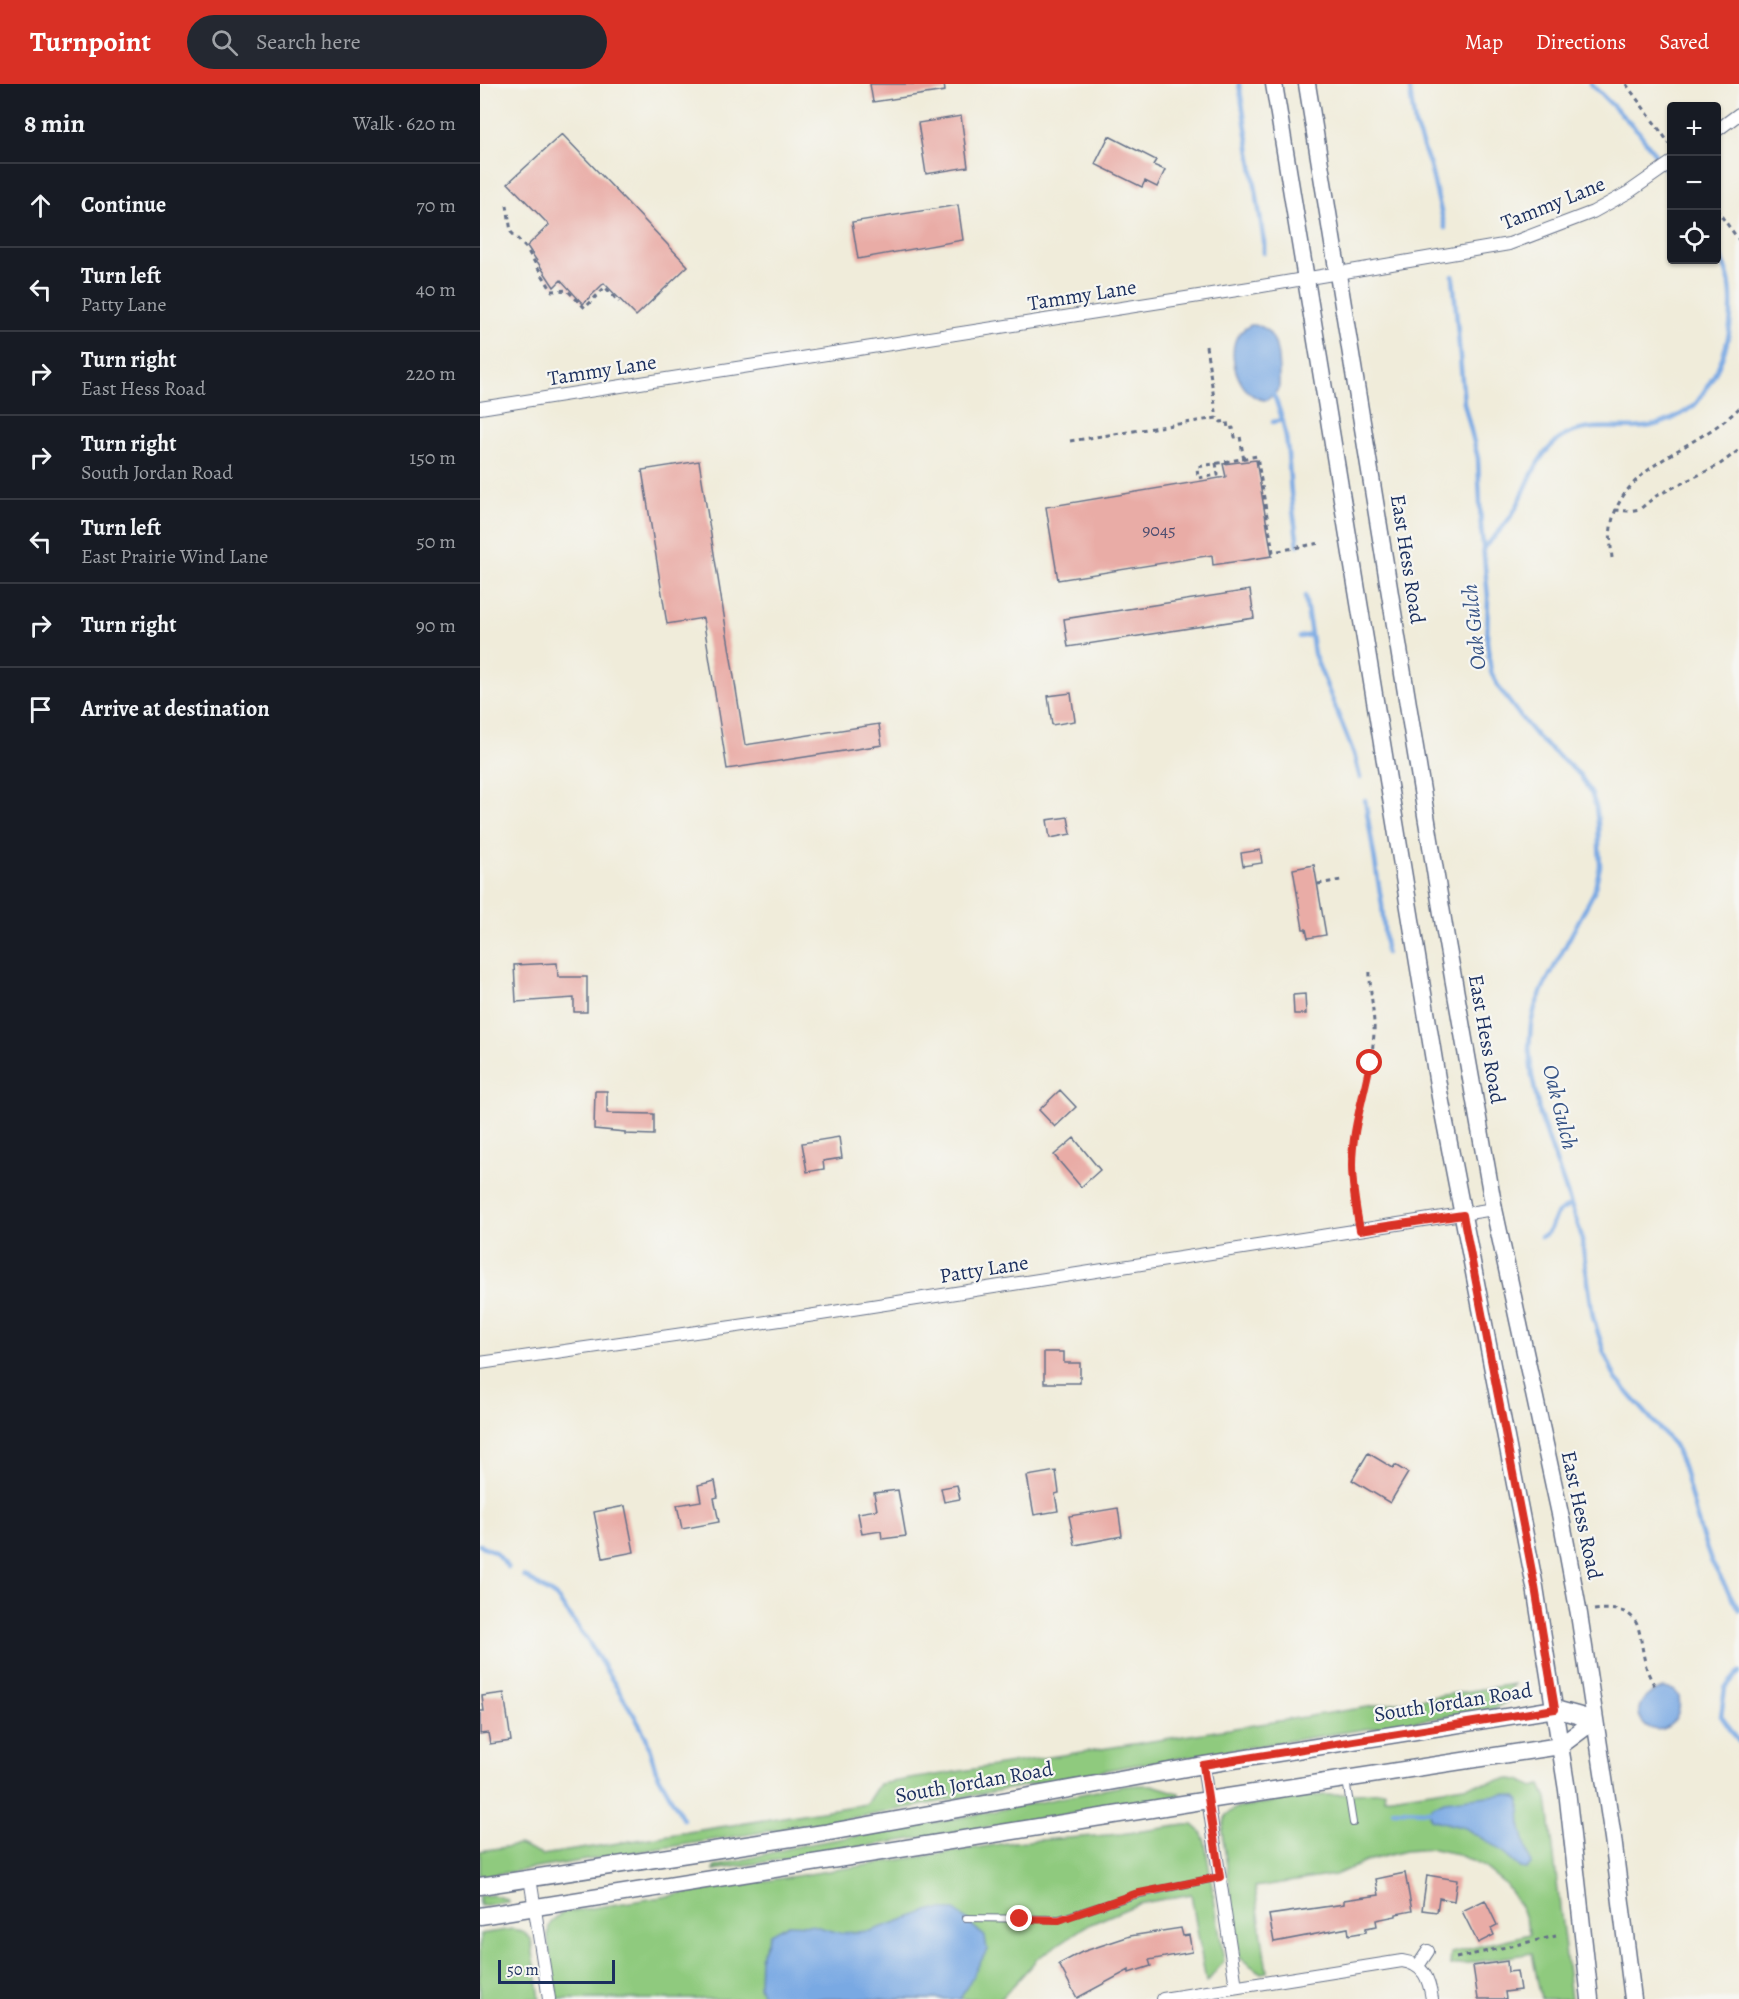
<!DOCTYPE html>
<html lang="en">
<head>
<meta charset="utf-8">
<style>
	:root { --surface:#171b24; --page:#242831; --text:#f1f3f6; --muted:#9ea1a6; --line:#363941; --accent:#d93025 }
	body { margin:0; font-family:Alegreya,serif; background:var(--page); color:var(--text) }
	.controls { position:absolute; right:18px; top:18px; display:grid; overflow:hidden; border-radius:6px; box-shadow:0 2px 4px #0004 }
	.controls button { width:54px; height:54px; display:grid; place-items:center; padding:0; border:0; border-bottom:2px solid var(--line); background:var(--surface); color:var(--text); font:30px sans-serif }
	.scale { position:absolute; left:18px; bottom:15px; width:117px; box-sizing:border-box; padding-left:6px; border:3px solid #1b2f5e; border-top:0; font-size:16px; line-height:21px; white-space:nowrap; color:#1b2f5e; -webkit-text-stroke:4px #f6f6f2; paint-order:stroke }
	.stop { position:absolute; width:18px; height:18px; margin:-14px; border:4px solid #d93025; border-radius:50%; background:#fff }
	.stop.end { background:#d93025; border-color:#fff; box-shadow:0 2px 6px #0008 }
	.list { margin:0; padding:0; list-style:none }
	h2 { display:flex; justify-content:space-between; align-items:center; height:78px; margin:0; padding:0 24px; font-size:26px }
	h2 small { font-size:20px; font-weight:400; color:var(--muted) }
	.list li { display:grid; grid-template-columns:39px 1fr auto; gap:18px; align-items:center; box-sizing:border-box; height:84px; padding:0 24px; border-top:2px solid var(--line) }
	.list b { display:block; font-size:22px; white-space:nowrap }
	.list p { margin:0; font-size:20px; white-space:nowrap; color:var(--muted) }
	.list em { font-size:20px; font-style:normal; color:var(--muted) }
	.icon { flex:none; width:33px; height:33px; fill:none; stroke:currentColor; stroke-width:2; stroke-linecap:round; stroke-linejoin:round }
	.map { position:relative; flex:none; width:1259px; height:1915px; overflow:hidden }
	header { display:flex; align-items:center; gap:36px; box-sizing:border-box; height:84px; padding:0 30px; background:var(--accent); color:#fff }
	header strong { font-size:28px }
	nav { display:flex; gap:33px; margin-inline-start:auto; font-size:21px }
	.search { width:420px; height:54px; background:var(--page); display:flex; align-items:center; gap:15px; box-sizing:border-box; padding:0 21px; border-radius:33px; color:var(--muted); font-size:22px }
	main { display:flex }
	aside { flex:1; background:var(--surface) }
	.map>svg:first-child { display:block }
</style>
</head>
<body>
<header>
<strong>Turnpoint</strong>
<div class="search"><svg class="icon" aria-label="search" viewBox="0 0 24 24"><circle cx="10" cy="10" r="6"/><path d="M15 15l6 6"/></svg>Search here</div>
<nav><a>Map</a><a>Directions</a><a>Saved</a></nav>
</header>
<main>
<aside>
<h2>8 min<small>Walk · 620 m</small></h2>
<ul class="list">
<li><svg class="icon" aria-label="ahead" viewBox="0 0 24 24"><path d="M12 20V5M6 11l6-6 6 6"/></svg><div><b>Continue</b></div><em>70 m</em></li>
<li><svg class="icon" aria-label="left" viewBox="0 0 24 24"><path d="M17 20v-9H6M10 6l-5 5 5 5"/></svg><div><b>Turn left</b><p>Patty Lane</p></div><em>40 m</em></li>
<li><svg class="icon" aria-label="right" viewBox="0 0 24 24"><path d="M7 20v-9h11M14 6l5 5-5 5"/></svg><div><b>Turn right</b><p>East Hess Road</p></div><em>220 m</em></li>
<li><svg class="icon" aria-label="right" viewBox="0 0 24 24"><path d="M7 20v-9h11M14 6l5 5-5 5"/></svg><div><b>Turn right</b><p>South Jordan Road</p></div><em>150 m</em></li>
<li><svg class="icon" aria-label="left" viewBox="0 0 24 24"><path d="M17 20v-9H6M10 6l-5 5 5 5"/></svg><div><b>Turn left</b><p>East Prairie Wind Lane</p></div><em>50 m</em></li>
<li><svg class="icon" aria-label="right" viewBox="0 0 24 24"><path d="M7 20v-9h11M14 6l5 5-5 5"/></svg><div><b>Turn right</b></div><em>90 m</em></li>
<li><svg class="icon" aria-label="arrive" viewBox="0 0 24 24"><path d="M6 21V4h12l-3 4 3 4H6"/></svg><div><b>Arrive at destination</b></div></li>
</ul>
</aside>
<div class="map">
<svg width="1259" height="1915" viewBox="0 0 1259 1915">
	<rect width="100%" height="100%" fill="#f6f6f2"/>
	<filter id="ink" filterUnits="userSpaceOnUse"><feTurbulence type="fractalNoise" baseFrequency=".0167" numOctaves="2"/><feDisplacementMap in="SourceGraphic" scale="12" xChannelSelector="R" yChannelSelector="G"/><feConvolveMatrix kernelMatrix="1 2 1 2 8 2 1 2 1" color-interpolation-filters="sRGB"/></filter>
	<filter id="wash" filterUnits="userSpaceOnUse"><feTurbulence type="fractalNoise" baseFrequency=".008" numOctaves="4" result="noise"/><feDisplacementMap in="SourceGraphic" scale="24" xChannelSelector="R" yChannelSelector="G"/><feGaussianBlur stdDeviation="1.35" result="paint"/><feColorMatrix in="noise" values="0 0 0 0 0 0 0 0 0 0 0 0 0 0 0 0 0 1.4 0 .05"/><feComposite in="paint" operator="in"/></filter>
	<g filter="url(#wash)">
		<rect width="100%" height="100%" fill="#f0ecda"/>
		<path fill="#8fca7e" stroke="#557c6e" stroke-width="1.5" d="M1034,1600L1026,1610L1028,1617L1013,1625L643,1683L391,1731L0,1793V1767L39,1761L62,1771L386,1720L399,1700Z
			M1030,1695L1040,1696L1053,1703L1061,1701L1067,1714L1091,1915H1061L1052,1869L970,1882L971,1869L1050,1850L1041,1823L1025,1800L1004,1783L977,1770L953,1765L925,1767L890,1776L855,1791L775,1803L787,1888L781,1889L760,1874L742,1747L746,1731L756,1724L830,1712L905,1707L904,1714Z
			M658,1701H672L699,1709L700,1713L234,1786V1783L318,1762L452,1739L642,1702Z
			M705,1741H713L721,1748L725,1758L744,1877L728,1897L726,1898L711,1810L658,1820L606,1842L558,1874L521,1915H78C76,1898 65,1858 69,1843C72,1835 77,1831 86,1828L534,1758L641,1750Z
			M13,1811L27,1815L28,1818L0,1822V1812Z
			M32,1845L42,1847L51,1855L60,1915H0V1850Z"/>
		<path fill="#79a9e3" stroke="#4a6ca0" stroke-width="1.5" d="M771,241C801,241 799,281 799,302L798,306L787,316C762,316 748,279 755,257C757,250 765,244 771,241Z
			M1183,1604L1194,1606L1199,1612C1200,1621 1200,1627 1195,1635C1175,1666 1132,1621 1183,1604Z
			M1026,1710L1036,1713L1040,1717L1041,1745L1051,1780L1046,1785L1040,1784L1016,1763L985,1744L951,1735L949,1730L952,1723L964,1717Z
			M451,1826H475L505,1853L507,1866L480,1915H284L279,1902L280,1874L290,1850L308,1840L331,1841L360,1849L391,1847Z"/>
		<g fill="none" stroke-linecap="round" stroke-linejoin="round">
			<path stroke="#79a9e3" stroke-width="4.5" d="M759,0L784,157V169
				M929,0L935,41L950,82L965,144
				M1111,0L1159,48L1192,94
				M973,192L984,319L998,374L1001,442L1008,513L1007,557L1011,588L1019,604L1043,636L1058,654L1100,691L1111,709L1116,723L1118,739L1120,782L1114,808L1062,906L1055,923L1051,940L1049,964L1052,992L1060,1031L1101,1150L1113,1233L1124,1268L1136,1295L1194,1361L1203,1382L1220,1446L1231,1477L1259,1526
				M791,305C806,337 808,362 810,396C811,417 815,439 818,461
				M793,338L803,336
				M1003,464C1017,451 1028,439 1037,422C1050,397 1056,371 1081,354C1108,336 1142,348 1171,342C1185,339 1200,332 1212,323C1217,320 1220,314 1223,309C1245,278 1253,248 1251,210C1250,193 1243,178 1236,162
				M825,512L834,570L874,670L880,694
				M820,553L830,551
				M885,716L902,821L906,869
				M1061,1153C1073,1148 1070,1137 1078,1129C1081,1126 1087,1123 1091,1121
				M0,1461L15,1468L28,1483
				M44,1492L76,1513L106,1554L154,1631L166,1653L176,1687L203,1735
				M1259,1588L1245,1604L1241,1632L1259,1658
				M913,1726L955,1727"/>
		</g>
		<g id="blocks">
			<path fill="#e9aca6" d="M390,0H464L465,7L393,18Z
				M481,32L488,83L446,90L438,39Z
				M82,50L208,182L156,232L124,199L103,220L81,196L74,203L47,162L69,141L28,99Z
				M629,52L676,76L673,81L685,86L677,103L665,97L662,103L615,80Z
				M478,121L483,156L378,175L372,138Z
				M776,376L792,472L733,481L732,471L578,496L566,423L746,393L743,380Z
				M219,377L265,661L399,640L402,661L247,685L223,534L187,540L162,386Z
				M770,506L774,534L588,563L584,535Z
				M591,609L595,637L572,641L568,612Z
				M588,733L591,750L570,754L567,736Z
				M780,766L782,779L763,782L761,769Z
				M834,781L846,851L828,854L826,845H823L813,785Z
				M77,879L78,893H107V928H94V914L36,918L34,881Z
				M825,910L826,930H814L813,911Z
				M580,1006L596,1023L575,1043L559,1026Z
				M115,1007H127V1029L174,1030V1051L145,1050V1048L114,1045Z
				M359,1053L362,1074L343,1077L344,1085L327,1088L322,1059Z
				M594,1054L620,1086L601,1103L574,1071Z
				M564,1268H584V1279H600V1299H564Z
				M888,1369L913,1384L915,1381L928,1389L910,1419L872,1396Z
				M576,1387L579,1409L575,1410L578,1427L554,1431L547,1392Z
				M235,1397L238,1413L234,1414L239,1438L202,1445L197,1421L221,1417L218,1401Z
				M477,1401L480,1415L464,1418L461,1404Z
				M418,1406L426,1452L402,1455L401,1447L382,1450L378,1429L397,1426L394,1409Z
				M145,1422L154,1468L123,1474L114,1428Z
				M638,1424L642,1452L595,1461L589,1432Z
				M24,1609L31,1657L10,1660L8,1649L0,1650V1627H4L2,1612Z
				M925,1789L932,1827L916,1830V1832L896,1836L897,1842L886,1844V1848L869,1851L868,1844L794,1858L789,1831L864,1820V1816L899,1811L896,1795Z
				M947,1791L977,1796L974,1817L959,1814L957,1828L942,1826Z
				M1005,1816L1017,1841L1011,1844L1014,1851L998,1859L982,1827Z
				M701,1844L703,1852L709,1851L712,1868L669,1876L671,1882L649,1889V1886L597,1914L579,1880L602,1868L650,1852Z
				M1027,1877L1028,1888L1037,1887L1040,1906L1025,1908L1026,1915H998L993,1882Z"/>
		</g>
	</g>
	<g filter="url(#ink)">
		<use href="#blocks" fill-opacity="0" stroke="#667189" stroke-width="1.5"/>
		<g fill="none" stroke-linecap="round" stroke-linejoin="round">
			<g stroke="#667189" stroke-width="8">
				<path id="service" d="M866,1696L873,1739
					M486,1834L579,1835L655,1811L739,1793"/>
			</g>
			<g stroke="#667189" stroke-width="14">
				<path id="minor" d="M1236,47L1259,30
					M0,324L770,204L1029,160L1113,128L1149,108L1192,78
					M0,1279L328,1232L1014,1125
					M723,1681L756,1903
					M50,1794L69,1915
					M938,1882L948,1867
					M683,1915L922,1877C944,1880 949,1895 952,1915"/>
			</g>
			<g stroke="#667189" stroke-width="19">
				<path id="secondary" d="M794,0L960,1013L1055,1503L1087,1706L1110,1915
					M827,0L965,848L1014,1125L1082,1439L1099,1530L1133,1754L1153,1915
					M0,1802L344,1749L723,1681L1075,1625L1115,1636
					M0,1832L728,1716L1080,1662L1115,1636"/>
			</g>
			<path stroke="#667189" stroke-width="3" stroke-dasharray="4.5 4.5" stroke-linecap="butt" d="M1146,0L1192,63
				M27,121L31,148L46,164L72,207L87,206L105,224L125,203L139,218
				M1236,125L1259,156
				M726,262L737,334
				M590,357L737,334L741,338L747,337L748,345L753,344L755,353L760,352L764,377
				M736,379L738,391L718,394L717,383L777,372L793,468L840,459
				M1135,426L1148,427L1160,425L1176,412L1239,381L1259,366
				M1132,474C1131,462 1129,450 1132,438C1145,379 1221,363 1259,324
				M838,800L861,796
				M877,1133C873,1105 870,1077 875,1050C880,1016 892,984 894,949C895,929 889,906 890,884
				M1114,1526C1168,1520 1156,1549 1167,1586C1169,1592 1173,1598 1175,1603
				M976,1874L1076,1852"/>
			<use href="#service" stroke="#fff" stroke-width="6"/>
			<use href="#minor" stroke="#fff" stroke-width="12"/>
			<use href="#secondary" stroke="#fff" stroke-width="16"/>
		</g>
	</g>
	<g fill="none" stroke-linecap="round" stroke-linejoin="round" filter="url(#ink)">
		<path stroke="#d93025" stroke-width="8" d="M540,1835L579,1836L655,1810L740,1793L723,1681L1075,1625L1055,1503L983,1131L880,1146C876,1125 872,1103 872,1081C872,1046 884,1012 890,979"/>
	</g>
	<g text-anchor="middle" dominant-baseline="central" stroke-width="4.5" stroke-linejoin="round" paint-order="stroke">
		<g font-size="18" fill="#4e4e70">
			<text x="679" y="446">9045</text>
		</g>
		<g font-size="21" fill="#1b2f5e" stroke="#f6f6f2">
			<text transform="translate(1073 119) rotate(-22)">Tammy Lane</text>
			<text transform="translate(602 211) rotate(-9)">Tammy Lane</text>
			<text transform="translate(122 286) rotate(-9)">Tammy Lane</text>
			<text transform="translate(928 475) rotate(81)">East Hess Road</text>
			<text transform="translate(1007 955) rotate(80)">East Hess Road</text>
			<text transform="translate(504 1185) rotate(-9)">Patty Lane</text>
			<text transform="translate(1102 1431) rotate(78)">East Hess Road</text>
			<text transform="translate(973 1618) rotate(-9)">South Jordan Road</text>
			<text transform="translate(494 1698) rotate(-10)">South Jordan Road</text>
		</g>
		<g font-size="22" font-style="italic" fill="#375486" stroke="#f6f6f2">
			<text transform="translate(994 543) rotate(-96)">Oak Gulch</text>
			<text transform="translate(1080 1023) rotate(76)">Oak Gulch</text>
		</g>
	</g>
</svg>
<div class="controls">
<button>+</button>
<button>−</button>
<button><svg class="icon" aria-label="locate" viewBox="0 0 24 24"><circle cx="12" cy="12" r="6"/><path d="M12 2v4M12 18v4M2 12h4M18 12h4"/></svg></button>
</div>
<div class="scale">50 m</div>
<div class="stop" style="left:890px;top:979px"></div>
<div class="stop end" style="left:540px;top:1835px"></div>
</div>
</main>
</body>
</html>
